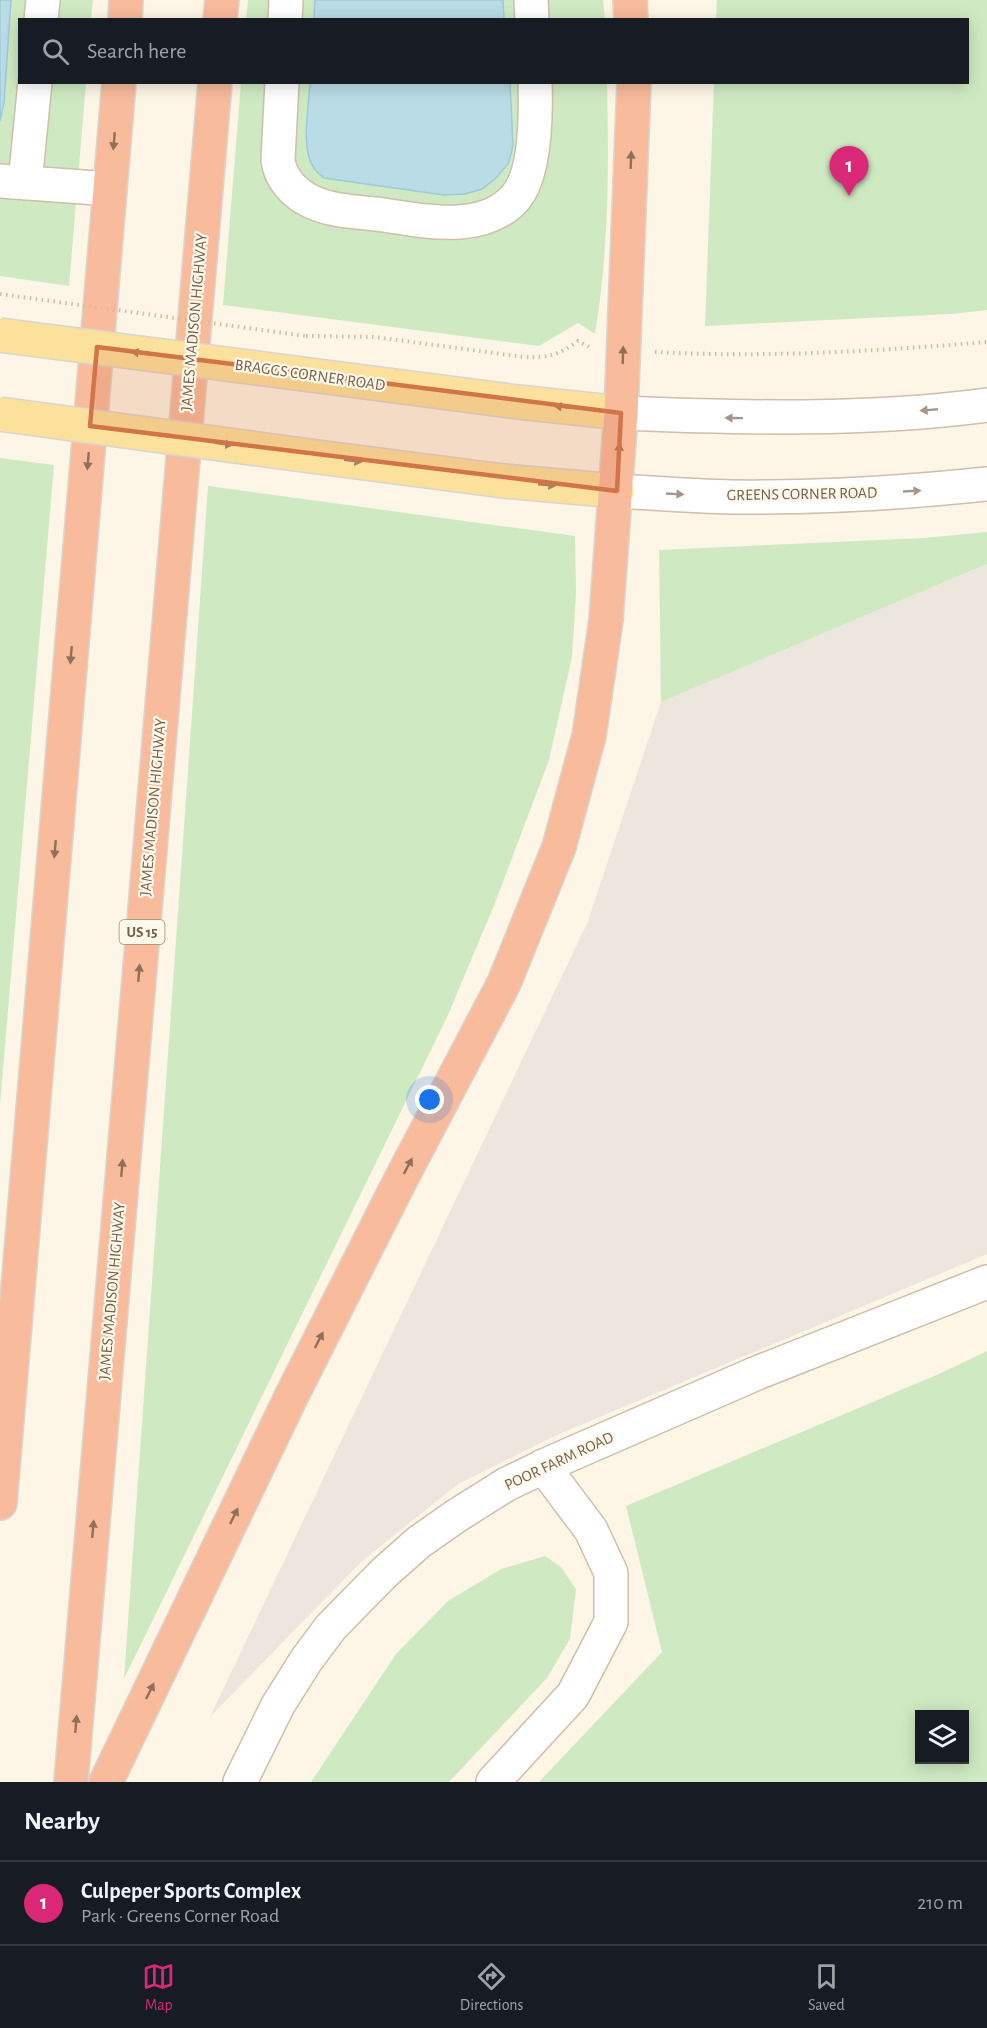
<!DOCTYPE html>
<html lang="en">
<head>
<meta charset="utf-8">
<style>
	:root { --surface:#171b24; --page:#242831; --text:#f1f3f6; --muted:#9ea1a6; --line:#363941; --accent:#db2777 }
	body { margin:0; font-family:"Alegreya Sans",sans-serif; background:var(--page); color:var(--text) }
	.controls { position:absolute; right:18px; bottom:18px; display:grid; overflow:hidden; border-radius:0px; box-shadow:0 3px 15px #0003 }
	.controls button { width:54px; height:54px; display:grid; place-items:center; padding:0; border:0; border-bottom:2px solid var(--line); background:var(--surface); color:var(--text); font:30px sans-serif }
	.you { position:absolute; left:430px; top:1100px; width:21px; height:21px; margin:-15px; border:4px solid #fff; border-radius:50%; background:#1a73e8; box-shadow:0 0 0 9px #1a73e833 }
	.badge { display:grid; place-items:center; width:39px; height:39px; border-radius:50%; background:var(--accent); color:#fff; font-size:20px; font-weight:700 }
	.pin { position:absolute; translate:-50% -50px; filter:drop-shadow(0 2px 3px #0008) }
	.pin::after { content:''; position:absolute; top:32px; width:21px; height:18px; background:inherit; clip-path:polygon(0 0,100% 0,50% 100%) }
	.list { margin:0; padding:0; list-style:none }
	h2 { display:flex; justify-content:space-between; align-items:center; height:78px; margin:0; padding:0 24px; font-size:26px }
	h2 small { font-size:20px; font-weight:400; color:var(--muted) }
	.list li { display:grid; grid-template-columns:39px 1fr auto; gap:18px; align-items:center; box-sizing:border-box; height:84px; padding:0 24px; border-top:2px solid var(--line) }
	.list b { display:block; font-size:22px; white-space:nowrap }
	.list p { margin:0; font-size:20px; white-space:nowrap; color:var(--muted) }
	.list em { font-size:20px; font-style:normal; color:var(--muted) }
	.icon { flex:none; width:33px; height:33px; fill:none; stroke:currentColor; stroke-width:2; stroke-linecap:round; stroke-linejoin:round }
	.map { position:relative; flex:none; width:987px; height:1782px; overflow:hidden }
	.search { position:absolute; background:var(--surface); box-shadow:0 3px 15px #0003; left:18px; right:18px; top:18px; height:66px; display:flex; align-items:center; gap:15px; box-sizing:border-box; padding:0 21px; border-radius:0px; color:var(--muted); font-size:22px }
	.sheet { height:162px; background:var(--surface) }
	nav { display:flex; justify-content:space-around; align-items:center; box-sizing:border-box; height:84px; border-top:2px solid var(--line); background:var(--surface); font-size:16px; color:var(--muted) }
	nav a { display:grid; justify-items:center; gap:3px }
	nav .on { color:var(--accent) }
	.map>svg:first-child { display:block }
</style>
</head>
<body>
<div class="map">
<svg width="987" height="1782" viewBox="0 0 987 1782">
	<rect width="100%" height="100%" fill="#fdf5e5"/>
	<path fill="#ece6df" d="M987,564V1254L557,1435L458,1484L361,1562L210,1717L588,921L661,702Z"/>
	<path fill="#cfeac3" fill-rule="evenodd" d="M0,0H93L91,19L20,20V82L86,83L69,286L0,276Z
		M248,0H603L605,19L246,20Z
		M717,0H987V310L951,314L705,326L714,83L968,82V20L716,19Z
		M241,83H607C609,166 609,251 595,334L578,323L539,346L223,305Z
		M0,458L54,465L0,1105Z
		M208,486L575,536L576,592L572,657L549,760L495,903L448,1015L124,1679Z
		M987,532V564L661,702L659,550L924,538Z
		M987,1351V1782H539L662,1652L626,1506L939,1374ZM920,1714H964V1760H920Z
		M545,1556L561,1567L576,1589L570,1639L547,1678L449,1782H311L396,1654L448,1601L501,1569Z"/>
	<path fill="#b9dce7" stroke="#9fcad8" stroke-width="1.5" d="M0,0H11L4,103L0,121Z
		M315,0H503L504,19H314Z
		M310,83H510L513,146L508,164L495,179L482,189L465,194L444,195L324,178C321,175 316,172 314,168C300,149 309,105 310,83Z"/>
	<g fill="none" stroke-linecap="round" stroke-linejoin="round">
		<g stroke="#cebeab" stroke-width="36">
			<path id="minor" d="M531,0L532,20
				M41,20L43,0
				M285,20L286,0
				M282,82L278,160C280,178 294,193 310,201C330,211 355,212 377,214C420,220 483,236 516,197C536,173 536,114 535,82
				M0,181L110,189
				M25,183L35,82
				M621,413C743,418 866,421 987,405
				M617,491C655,493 693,496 731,497C816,498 902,493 987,484
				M240,1782L278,1705L307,1659L331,1627L384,1573L419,1542L456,1516L507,1484L555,1461L757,1373L987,1282
				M493,1782L573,1695L611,1622V1573L591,1530L543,1466"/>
		</g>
		<g stroke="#dbd5d0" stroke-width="36">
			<path id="major" d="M303,374L510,401L621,413
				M295,454L503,481L617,491"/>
		</g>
		<g stroke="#dbd5d0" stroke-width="36">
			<path id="highway" d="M630,0L631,20
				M125,20L126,0
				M220,20L222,0
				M0,1503L119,82
				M71,1782L215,82
				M106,1782L292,1395L400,1181L504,983L559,847L589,736L606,620L621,413L634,82"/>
		</g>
		<path stroke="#d7ba9f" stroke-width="4" stroke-dasharray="1.5 4.5" stroke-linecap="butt" d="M306,336L375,337L524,357C548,358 559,355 578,341L591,348
			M655,352C766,358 877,351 987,342"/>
		<use href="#minor" stroke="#fff" stroke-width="33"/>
		<use href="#major" stroke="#fce19c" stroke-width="33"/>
		<use href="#highway" stroke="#f8bb9b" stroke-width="33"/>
		<g stroke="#dbd5d0" stroke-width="36" stroke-linecap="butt">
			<path id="major-bridge" d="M0,335L303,374
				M0,414L295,454"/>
		</g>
		<path stroke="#d7ba9f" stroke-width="4" stroke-dasharray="1.5 4.5" stroke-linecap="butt" d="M0,294L306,336"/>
		<use href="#major-bridge" stroke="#fce19c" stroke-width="33"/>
	</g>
	<defs><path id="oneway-solid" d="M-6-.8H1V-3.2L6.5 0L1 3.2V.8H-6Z" transform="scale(1.5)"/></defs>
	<g fill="#907059">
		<use href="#oneway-solid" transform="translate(114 141) rotate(95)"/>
		<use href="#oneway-solid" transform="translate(631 160) rotate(-88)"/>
		<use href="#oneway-solid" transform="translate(623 355) rotate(-88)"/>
		<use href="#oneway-solid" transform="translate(619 452) rotate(-87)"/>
		<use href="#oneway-solid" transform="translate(88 461) rotate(95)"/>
		<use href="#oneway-solid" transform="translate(71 655) rotate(95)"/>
		<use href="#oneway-solid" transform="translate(55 849) rotate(95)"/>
		<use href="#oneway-solid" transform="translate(139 973) rotate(-85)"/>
		<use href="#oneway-solid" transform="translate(408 1166) rotate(-62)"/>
		<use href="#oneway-solid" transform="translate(122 1168) rotate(-85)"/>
		<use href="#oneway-solid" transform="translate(319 1340) rotate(-63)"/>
		<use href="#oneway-solid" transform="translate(234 1516) rotate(-64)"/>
		<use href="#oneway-solid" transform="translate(93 1529) rotate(-85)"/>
		<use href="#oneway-solid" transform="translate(150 1691) rotate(-64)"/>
		<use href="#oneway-solid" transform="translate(76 1724) rotate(-85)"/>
	</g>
	<g fill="#9e8562">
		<use href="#oneway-solid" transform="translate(140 353) rotate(-173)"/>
		<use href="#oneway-solid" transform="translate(563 407) rotate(-174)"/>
		<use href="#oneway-solid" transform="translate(224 444) rotate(8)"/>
		<use href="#oneway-solid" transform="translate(353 461) rotate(7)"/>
		<use href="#oneway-solid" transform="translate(547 485) rotate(5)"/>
	</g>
	<g fill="#a69689">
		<use href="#oneway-solid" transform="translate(929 410) rotate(175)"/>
		<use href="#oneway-solid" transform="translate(734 418) rotate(-179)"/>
		<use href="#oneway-solid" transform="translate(912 491) rotate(-3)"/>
		<use href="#oneway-solid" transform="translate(675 494) rotate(3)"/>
	</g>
	<path fill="#d17448" fill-opacity="0.2" stroke="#d17448" stroke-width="4.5" stroke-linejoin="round" d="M97,347L621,413L617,491L90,426Z"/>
	<g text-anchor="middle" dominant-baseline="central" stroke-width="4.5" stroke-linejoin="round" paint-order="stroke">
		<rect fill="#fff9eb" stroke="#9f8c7a" stroke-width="1.5" x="119.5" y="920" width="45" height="24" rx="4.5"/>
		<g font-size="15" font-weight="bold" fill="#765d49">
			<text x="142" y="932">US 15</text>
		</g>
		<g font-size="16" fill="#765d49" stroke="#fff9eb">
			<text transform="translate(194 322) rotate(-85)">JAMES MADISON HIGHWAY</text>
			<text transform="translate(310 375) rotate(8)">BRAGGS CORNER ROAD</text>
			<text transform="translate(802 494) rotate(-1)">GREENS CORNER ROAD</text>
			<text transform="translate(153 807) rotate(-85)">JAMES MADISON HIGHWAY</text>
			<text transform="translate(112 1291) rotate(-85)">JAMES MADISON HIGHWAY</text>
			<text transform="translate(559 1461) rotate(-25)">POOR FARM ROAD</text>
		</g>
	</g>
</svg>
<div class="controls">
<button><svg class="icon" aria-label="layers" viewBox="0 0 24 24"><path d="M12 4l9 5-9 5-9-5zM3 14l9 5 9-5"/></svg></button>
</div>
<div class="you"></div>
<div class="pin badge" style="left:849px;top:196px">1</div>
<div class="search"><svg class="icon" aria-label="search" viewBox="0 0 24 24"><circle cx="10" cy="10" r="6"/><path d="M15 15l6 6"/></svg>Search here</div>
</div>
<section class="sheet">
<h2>Nearby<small></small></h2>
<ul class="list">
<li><span class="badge">1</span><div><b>Culpeper Sports Complex</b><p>Park · Greens Corner Road</p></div><em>210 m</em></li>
</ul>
</section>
<nav>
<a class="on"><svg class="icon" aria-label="map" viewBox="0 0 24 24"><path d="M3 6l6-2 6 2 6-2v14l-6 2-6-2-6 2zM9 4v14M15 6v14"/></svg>Map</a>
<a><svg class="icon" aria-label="directions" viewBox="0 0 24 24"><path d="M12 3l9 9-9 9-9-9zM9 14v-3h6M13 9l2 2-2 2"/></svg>Directions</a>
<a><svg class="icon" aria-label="saved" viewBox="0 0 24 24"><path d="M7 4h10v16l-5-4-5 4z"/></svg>Saved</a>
</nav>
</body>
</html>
